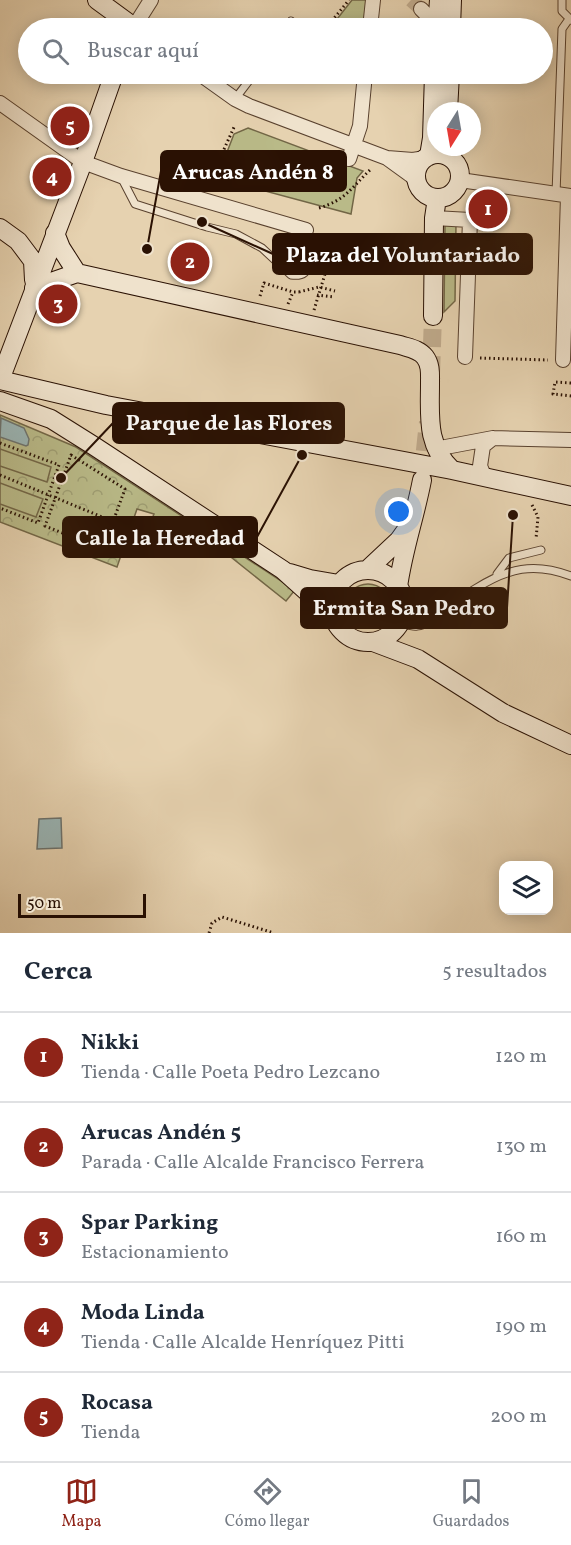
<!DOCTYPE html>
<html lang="es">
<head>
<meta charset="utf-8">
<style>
	:root { --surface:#fff; --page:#f2f2f3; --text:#1f2937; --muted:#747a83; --line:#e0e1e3; --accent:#8f2418 }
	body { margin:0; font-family:Vollkorn,serif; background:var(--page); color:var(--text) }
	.controls { position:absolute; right:18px; bottom:18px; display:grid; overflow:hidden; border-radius:12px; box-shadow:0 3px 15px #0003 }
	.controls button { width:54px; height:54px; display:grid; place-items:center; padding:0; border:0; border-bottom:2px solid var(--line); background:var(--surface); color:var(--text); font:30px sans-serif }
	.compass { position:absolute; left:427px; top:102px; width:54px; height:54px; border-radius:50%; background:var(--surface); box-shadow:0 3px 15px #0003; rotate:191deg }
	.scale { position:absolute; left:18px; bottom:15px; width:128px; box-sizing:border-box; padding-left:6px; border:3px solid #2a1103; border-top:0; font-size:16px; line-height:21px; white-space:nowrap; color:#2a1103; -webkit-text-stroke:4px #efe2cc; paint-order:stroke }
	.you { position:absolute; left:399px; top:512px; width:21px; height:21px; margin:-15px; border:4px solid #fff; border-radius:50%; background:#1a73e8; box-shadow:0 0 0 9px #1a73e833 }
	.badge { display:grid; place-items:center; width:39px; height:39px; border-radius:50%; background:var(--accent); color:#fff; font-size:20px; font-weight:700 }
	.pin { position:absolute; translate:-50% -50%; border:3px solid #fff; box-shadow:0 2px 6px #0006 }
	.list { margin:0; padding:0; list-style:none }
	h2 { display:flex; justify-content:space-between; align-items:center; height:78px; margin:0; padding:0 24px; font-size:26px }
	h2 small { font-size:20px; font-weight:400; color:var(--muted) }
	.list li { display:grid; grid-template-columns:39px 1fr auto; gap:18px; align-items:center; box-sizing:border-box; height:90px; padding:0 24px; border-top:2px solid var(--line) }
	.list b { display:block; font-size:22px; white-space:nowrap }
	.list p { margin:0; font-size:20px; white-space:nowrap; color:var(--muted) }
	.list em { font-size:20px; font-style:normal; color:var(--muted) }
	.icon { flex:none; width:33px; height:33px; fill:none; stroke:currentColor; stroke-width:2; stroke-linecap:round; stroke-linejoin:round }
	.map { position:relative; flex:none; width:571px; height:933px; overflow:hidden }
	.search { position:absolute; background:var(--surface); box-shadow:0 3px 15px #0003; left:18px; right:18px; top:18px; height:66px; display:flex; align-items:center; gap:15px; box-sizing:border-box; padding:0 21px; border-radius:33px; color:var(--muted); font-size:22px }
	.sheet { height:528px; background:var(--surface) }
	nav { display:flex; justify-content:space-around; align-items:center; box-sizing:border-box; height:84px; border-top:2px solid var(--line); background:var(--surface); font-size:16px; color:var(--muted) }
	nav a { display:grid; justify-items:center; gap:3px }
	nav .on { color:var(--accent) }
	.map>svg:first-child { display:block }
</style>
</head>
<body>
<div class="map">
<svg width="571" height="933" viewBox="0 0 571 933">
	<defs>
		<pattern id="grass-tufts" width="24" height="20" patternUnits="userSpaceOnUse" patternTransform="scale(1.5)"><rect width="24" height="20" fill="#b9ba88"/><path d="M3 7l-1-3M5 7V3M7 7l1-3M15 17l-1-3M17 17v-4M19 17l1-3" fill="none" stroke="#9f9f74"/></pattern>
		<pattern id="park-crowns" width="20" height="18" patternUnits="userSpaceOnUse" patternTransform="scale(1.5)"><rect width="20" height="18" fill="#b9ba88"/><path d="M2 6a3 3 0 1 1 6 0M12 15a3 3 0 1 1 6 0" fill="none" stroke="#9f9f74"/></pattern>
	</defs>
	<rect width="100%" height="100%" fill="#e6d2b0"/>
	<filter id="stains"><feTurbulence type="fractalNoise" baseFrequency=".00333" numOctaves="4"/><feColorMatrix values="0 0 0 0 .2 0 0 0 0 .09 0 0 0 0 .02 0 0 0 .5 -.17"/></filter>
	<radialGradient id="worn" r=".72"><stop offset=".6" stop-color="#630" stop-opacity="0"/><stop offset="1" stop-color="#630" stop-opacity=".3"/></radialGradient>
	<path fill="url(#grass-tufts)" stroke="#726646" stroke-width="1.5" d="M346 606a22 22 0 1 1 44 0a22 22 0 1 1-44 0Z"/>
	<path fill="url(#park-crowns)" stroke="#726646" stroke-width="1.5" d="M0,415L76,447L295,590L286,601L222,550L170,524L160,547L143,541L154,514L137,509L117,567L0,522Z"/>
	<path fill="#b9ba88" stroke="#726646" stroke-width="1.5" d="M352,0H370L363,28H330Z
		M248,128L363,171L357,178L351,214L217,178L234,134Z
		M445,223H456L455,301L444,312Z
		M0,449L51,467L47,482L0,466Z
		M0,483L43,499L36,517L0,504Z"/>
	<path fill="#9ab5b5" stroke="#6d736e" stroke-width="1.5" d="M1,418L24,428L29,439L28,445L26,446L0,437Z
		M61,818L62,848L37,849L39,819Z"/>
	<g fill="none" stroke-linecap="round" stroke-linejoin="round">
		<path stroke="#c0ab8d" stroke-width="14" stroke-dasharray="14 7" stroke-linecap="butt" d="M411,0L421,9"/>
		<path stroke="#c0ab8d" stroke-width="18" stroke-dasharray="18 9" stroke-linecap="butt" d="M431,374L433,316
			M422,478L428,422"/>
		<g stroke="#59412e" stroke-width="9">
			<path id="lane" d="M562,0V11L571,20
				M286,28L291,21
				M235,99L254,74
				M121,177L135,204L207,227L236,234L262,248L291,275C318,279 308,246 306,230
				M556,194L562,29L569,19
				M497,574L509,558L541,550
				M402,595C418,603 431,607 450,605
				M399,623C404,624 412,627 417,626C430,625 439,614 448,607C457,600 466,595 475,589C508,568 534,562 571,576"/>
		</g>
		<g stroke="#59412e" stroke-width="16">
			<path id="street" d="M421,9L427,15L432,28
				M136,28L134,27L151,0
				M370,28L373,0
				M200,74L235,99L249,106L387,158L416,179
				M0,103L83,162L121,176L306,230
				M387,158L413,160L425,158
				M349,159L360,126L365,74
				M460,180L571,196
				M434,218L470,220L465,357
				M563,360L568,196
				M435,449L493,438L571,440
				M485,478L480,466L483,446L493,438"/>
		</g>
		<g stroke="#2a1103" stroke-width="20">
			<path id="secondary" d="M97,0L134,27L133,28
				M437,28L439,0
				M451,28L452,0
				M448,111L450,74
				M416 176a22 22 0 1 1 44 0a22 22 0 1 1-44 0Z
				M429,156L432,138L434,74
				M0,228L18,241L33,261L34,280
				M55,233L61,248L77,273L400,345C409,348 419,349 425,357C431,365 430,374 430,384C430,417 426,445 452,470
				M34,288L77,273
				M433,316L434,218L437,198
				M0,380L106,405L452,470L571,496
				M0,380L83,162L114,74
				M0,401L51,419L94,446L283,570L333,615
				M367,570L399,540L409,526
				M332 606a36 36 0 1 1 72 0a36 36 0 1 1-72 0Z
				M290,573L310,579L339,584
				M398,587C403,550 415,517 422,480
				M373,642L418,659L503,713L571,745"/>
		</g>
		<path stroke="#2a1103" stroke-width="3" stroke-dasharray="1.5 3" stroke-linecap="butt" d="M326,28L349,0
			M211,178L235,125
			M319,208C346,200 352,187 371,169
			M260,296L264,283L293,292H299
			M288,304L293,292
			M314,310L329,261
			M480,358L548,360
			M571,383L555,382L553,394L571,396
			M0,443L59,465L38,523L0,508
			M71,455L125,489L103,549L45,526Z
			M0,475L112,521
			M532,505L538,517L536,539
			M209,933L212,923L222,917L274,933"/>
		<use href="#lane" stroke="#efe2cc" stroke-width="7"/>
		<use href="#street" stroke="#efe2cc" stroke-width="14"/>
		<use href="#secondary" stroke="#efe2cc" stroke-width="18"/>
		<path stroke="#2a1103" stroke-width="3" stroke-dasharray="1.5 3" stroke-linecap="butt" d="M299,292L319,287L335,291
			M317,295L334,297"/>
	</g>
	<path fill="none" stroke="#2a1103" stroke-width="2" d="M147 249L161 171M202 222L273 254M61 478L113 423M302 455L257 537M513 515L507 608"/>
	<g fill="#2a1103" stroke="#efe2cc" stroke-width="2">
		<circle cx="147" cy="249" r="6"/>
		<circle cx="202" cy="222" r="6"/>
		<circle cx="61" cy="478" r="6"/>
		<circle cx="302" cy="455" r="6"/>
		<circle cx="513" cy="515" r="6"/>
	</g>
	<g fill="#2a1103" stroke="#2a1103" stroke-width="2">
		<rect x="161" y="151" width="185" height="40" rx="6"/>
		<rect x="273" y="234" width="259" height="40" rx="6"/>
		<rect x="113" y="403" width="231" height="40" rx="6"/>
		<rect x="63" y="517" width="194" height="40" rx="6"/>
		<rect x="301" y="588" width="206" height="40" rx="6"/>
	</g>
	<g font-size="22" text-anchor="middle" font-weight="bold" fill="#fff">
		<text x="253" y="179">Arucas Andén 8</text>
		<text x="403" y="262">Plaza del Voluntariado</text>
		<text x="229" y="430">Parque de las Flores</text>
		<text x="160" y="545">Calle la Heredad</text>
		<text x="404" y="615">Ermita San Pedro</text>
	</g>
	<rect width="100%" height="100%" filter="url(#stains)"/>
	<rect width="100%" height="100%" fill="url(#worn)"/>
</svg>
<div class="controls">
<button><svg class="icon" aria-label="layers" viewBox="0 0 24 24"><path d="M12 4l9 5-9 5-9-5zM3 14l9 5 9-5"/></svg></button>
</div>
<svg class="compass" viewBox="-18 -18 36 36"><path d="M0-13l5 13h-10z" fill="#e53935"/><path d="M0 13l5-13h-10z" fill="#747a83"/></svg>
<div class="scale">50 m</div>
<div class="you"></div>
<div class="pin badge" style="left:488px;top:209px">1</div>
<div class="pin badge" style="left:190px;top:262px">2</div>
<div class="pin badge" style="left:58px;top:304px">3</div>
<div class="pin badge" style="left:52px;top:177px">4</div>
<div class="pin badge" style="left:70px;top:126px">5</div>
<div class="search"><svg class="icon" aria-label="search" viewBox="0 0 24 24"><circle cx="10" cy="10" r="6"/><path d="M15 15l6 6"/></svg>Buscar aquí</div>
</div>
<section class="sheet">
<h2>Cerca<small>5 resultados</small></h2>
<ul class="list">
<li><span class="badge">1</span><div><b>Nikki</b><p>Tienda · Calle Poeta Pedro Lezcano</p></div><em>120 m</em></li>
<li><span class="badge">2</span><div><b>Arucas Andén 5</b><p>Parada · Calle Alcalde Francisco Ferrera</p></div><em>130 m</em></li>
<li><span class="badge">3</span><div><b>Spar Parking</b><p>Estacionamiento</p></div><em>160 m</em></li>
<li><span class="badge">4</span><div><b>Moda Linda</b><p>Tienda · Calle Alcalde Henríquez Pitti</p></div><em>190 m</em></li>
<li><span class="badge">5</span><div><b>Rocasa</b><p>Tienda</p></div><em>200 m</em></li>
</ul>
</section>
<nav>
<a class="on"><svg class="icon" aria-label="map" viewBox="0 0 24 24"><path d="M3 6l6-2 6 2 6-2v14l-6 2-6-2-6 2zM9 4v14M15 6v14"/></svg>Mapa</a>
<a><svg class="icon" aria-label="directions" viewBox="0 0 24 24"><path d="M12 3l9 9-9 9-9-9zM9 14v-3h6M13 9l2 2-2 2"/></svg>Cómo llegar</a>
<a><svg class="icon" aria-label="saved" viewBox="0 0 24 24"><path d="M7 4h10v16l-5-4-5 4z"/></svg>Guardados</a>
</nav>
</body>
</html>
